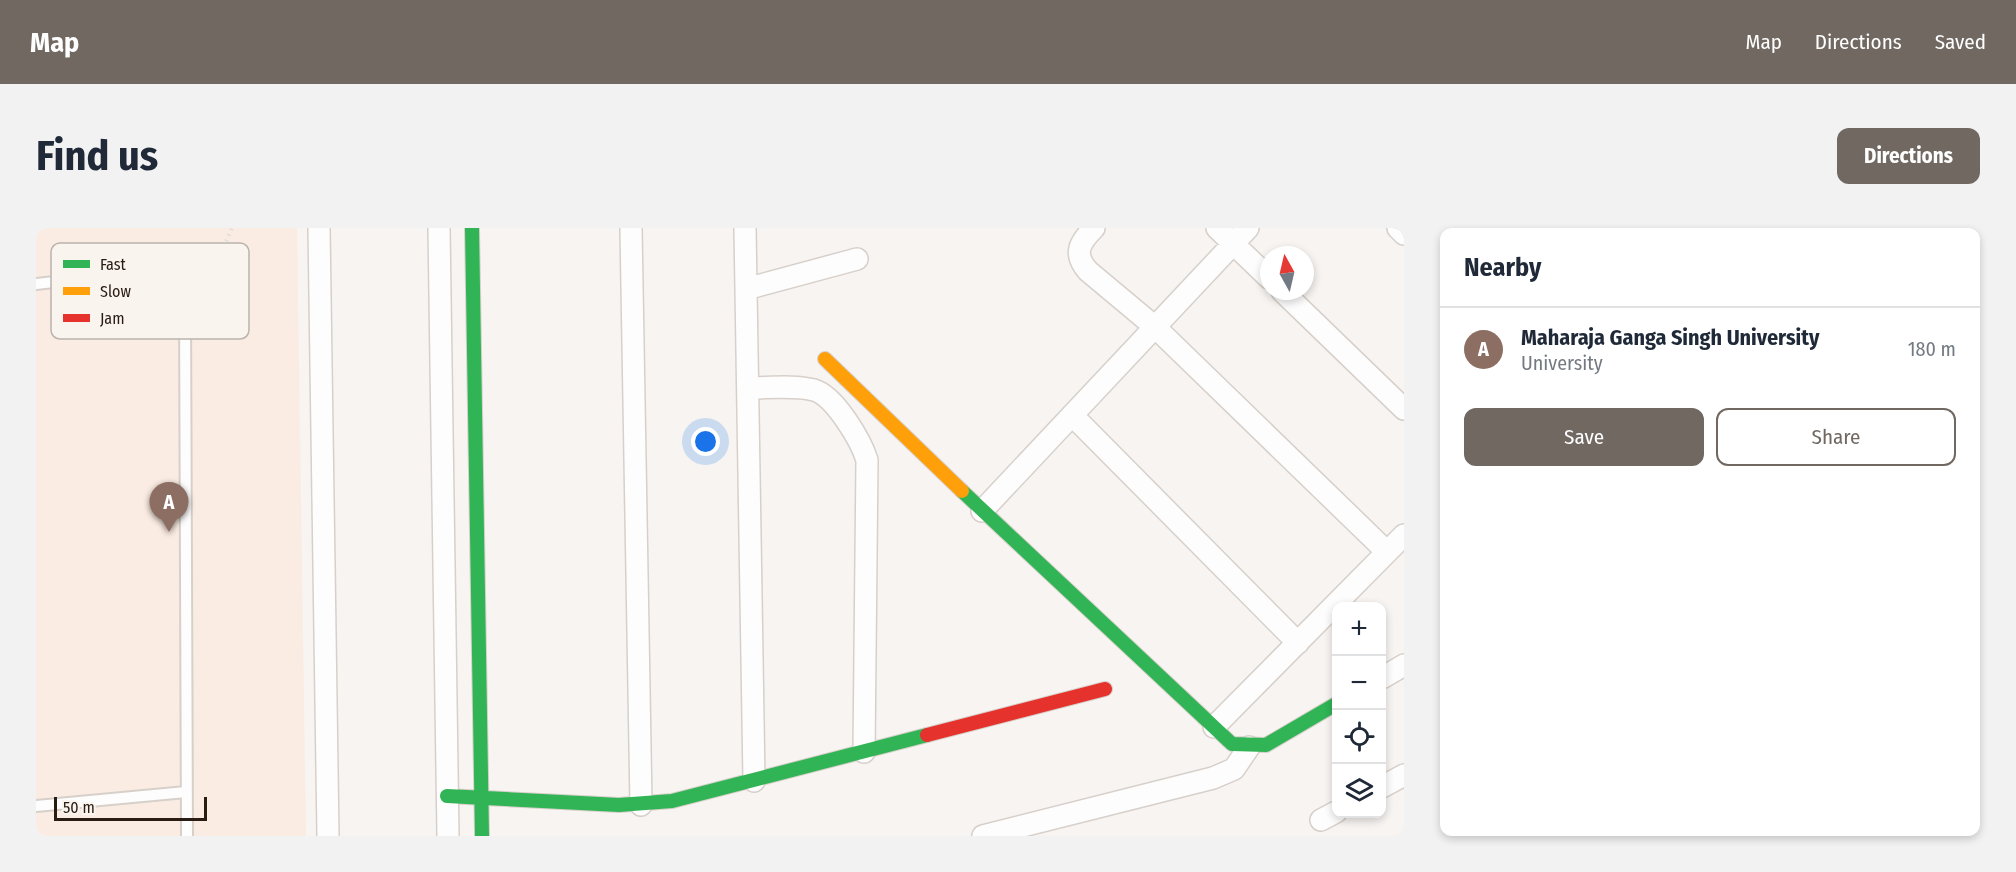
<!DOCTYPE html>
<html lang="en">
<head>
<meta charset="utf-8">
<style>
	:root { --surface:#fff; --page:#f2f2f3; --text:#1f2937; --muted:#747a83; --line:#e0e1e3; --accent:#706861 }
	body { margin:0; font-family:"Fira Sans Condensed",sans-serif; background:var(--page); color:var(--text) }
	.controls { position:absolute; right:18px; bottom:18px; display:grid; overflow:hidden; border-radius:12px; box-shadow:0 3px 9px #0003 }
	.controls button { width:54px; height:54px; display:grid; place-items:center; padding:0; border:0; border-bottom:2px solid var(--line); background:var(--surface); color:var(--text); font:30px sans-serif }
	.compass { position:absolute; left:1224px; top:18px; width:54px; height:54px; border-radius:50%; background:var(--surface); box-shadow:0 3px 9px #0003; rotate:352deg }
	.scale { position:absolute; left:18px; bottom:15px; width:153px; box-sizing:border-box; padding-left:6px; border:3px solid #281c13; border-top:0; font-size:16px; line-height:21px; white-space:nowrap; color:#281c13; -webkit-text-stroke:4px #faf4ef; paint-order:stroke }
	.you { position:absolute; left:670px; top:214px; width:21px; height:21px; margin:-15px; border:4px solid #fff; border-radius:50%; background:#1a73e8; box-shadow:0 0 0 9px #1a73e833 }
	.badge { display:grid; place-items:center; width:39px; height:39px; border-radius:50%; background:var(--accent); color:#fff; font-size:20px; font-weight:700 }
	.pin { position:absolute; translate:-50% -50px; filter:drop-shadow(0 2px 3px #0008) }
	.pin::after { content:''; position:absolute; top:32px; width:21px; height:18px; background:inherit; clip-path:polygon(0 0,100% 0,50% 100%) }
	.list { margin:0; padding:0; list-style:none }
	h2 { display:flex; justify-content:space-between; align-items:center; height:78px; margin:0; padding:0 24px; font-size:26px }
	h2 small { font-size:20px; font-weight:400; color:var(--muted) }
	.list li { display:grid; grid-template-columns:39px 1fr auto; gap:18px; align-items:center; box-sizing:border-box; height:84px; padding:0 24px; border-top:2px solid var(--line) }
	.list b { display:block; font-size:22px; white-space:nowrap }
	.list p { margin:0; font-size:20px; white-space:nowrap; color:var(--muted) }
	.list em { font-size:20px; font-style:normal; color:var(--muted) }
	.actions { display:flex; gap:12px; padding:18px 24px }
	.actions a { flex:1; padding:14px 0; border:2px solid var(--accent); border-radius:12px; text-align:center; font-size:21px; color:var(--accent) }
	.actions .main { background:var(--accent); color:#fff }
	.icon { flex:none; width:33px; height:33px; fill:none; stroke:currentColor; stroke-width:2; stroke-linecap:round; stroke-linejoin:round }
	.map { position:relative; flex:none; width:1368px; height:608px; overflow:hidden; border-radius:12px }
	header { display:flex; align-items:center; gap:36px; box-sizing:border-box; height:84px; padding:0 30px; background:var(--accent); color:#fff }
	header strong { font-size:28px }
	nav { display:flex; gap:33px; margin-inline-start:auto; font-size:21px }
	.intro { display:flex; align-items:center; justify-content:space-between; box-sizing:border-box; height:144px; padding:0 36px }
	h1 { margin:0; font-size:42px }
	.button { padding:15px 27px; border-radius:12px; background:var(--accent); color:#fff; font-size:21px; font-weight:700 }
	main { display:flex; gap:36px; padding:0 36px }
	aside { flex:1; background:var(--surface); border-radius:12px; box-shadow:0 3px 9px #0003 }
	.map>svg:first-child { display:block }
</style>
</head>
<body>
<header>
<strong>Map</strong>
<nav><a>Map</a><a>Directions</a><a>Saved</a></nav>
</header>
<div class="intro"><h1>Find us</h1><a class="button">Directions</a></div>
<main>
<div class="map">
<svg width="1368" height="608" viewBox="0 0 1368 608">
	<rect width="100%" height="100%" fill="#f7f4f2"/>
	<path fill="#faece2" d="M0,0H261L270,608H0Z"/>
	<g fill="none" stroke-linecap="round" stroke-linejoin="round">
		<g stroke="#d7d0ca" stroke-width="14">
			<path id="lane" d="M0,56L108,44L135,51L149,74L151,608
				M0,578L150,564"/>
		</g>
		<g stroke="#d7d0ca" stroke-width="24">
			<path id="street" d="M283,0L292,608
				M403,0L412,608
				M595,0L605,577
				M709,0L718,553
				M1058,0C1043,15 1037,26 1052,43L1119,99L1351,324
				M1181,0L1233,50
				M1362,0L1368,6
				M710,61L821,31
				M1246,63L1368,181
				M712,160C733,160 758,157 778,162C799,168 825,213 831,232L828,524
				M1036,187L1262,415
				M946,283L1212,0
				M1346,450L1368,437
				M1178,499L1368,307
				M1346,559L1368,547
				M1285,592L1300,584
				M947,608L1177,550L1198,541L1213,519"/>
		</g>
		<g stroke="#d7d0ca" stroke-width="16">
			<path id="fast" d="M436,0L446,608
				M926,263L1196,516L1230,517L1300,476
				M411,568L583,577L636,573L891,507"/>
		</g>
		<g stroke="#d7d0ca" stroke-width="16">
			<path id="slow" d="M789,131L926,263"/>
		</g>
		<g stroke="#d7d0ca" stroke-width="16">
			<path id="jam" d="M891,507L1069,461"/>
		</g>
		<path stroke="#dedddc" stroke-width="4" stroke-dasharray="1.5 4.5" stroke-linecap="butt" d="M157,63L186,22L196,0"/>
		<use href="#lane" stroke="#fefdfd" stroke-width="10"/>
		<use href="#street" stroke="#fefdfd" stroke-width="21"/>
		<use href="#fast" stroke="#30b455" stroke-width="14"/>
		<use href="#slow" stroke="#ff9f0a" stroke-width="14"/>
		<use href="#jam" stroke="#e5322d" stroke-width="14"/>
	</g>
	<rect x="15" y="15" width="198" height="96" rx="9" fill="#faf4ef" stroke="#bbb3ad" stroke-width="1.5"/>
	<rect x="27" y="32" width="27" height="8" fill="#30b455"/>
	<rect x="27" y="59" width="27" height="8" fill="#ff9f0a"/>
	<rect x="27" y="86" width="27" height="8" fill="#e5322d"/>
	<g font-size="16" fill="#281c13">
		<text x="64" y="42">Fast</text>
		<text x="64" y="69">Slow</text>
		<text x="64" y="96">Jam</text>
	</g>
</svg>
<div class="controls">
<button>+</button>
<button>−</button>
<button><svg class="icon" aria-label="locate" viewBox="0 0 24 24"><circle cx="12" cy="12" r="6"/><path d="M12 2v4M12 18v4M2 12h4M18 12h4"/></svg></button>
<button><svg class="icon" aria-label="layers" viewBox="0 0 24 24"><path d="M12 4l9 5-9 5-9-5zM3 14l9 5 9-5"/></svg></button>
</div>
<svg class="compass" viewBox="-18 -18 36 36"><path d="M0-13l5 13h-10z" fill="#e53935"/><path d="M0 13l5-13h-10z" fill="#747a83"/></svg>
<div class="scale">50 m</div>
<div class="you"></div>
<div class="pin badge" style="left:133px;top:304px;background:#8d6e63">A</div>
</div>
<aside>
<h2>Nearby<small></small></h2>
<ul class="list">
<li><span class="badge" style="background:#8d6e63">A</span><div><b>Maharaja Ganga Singh University</b><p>University</p></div><em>180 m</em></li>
</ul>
<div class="actions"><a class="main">Save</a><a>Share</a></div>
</aside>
</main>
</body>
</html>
